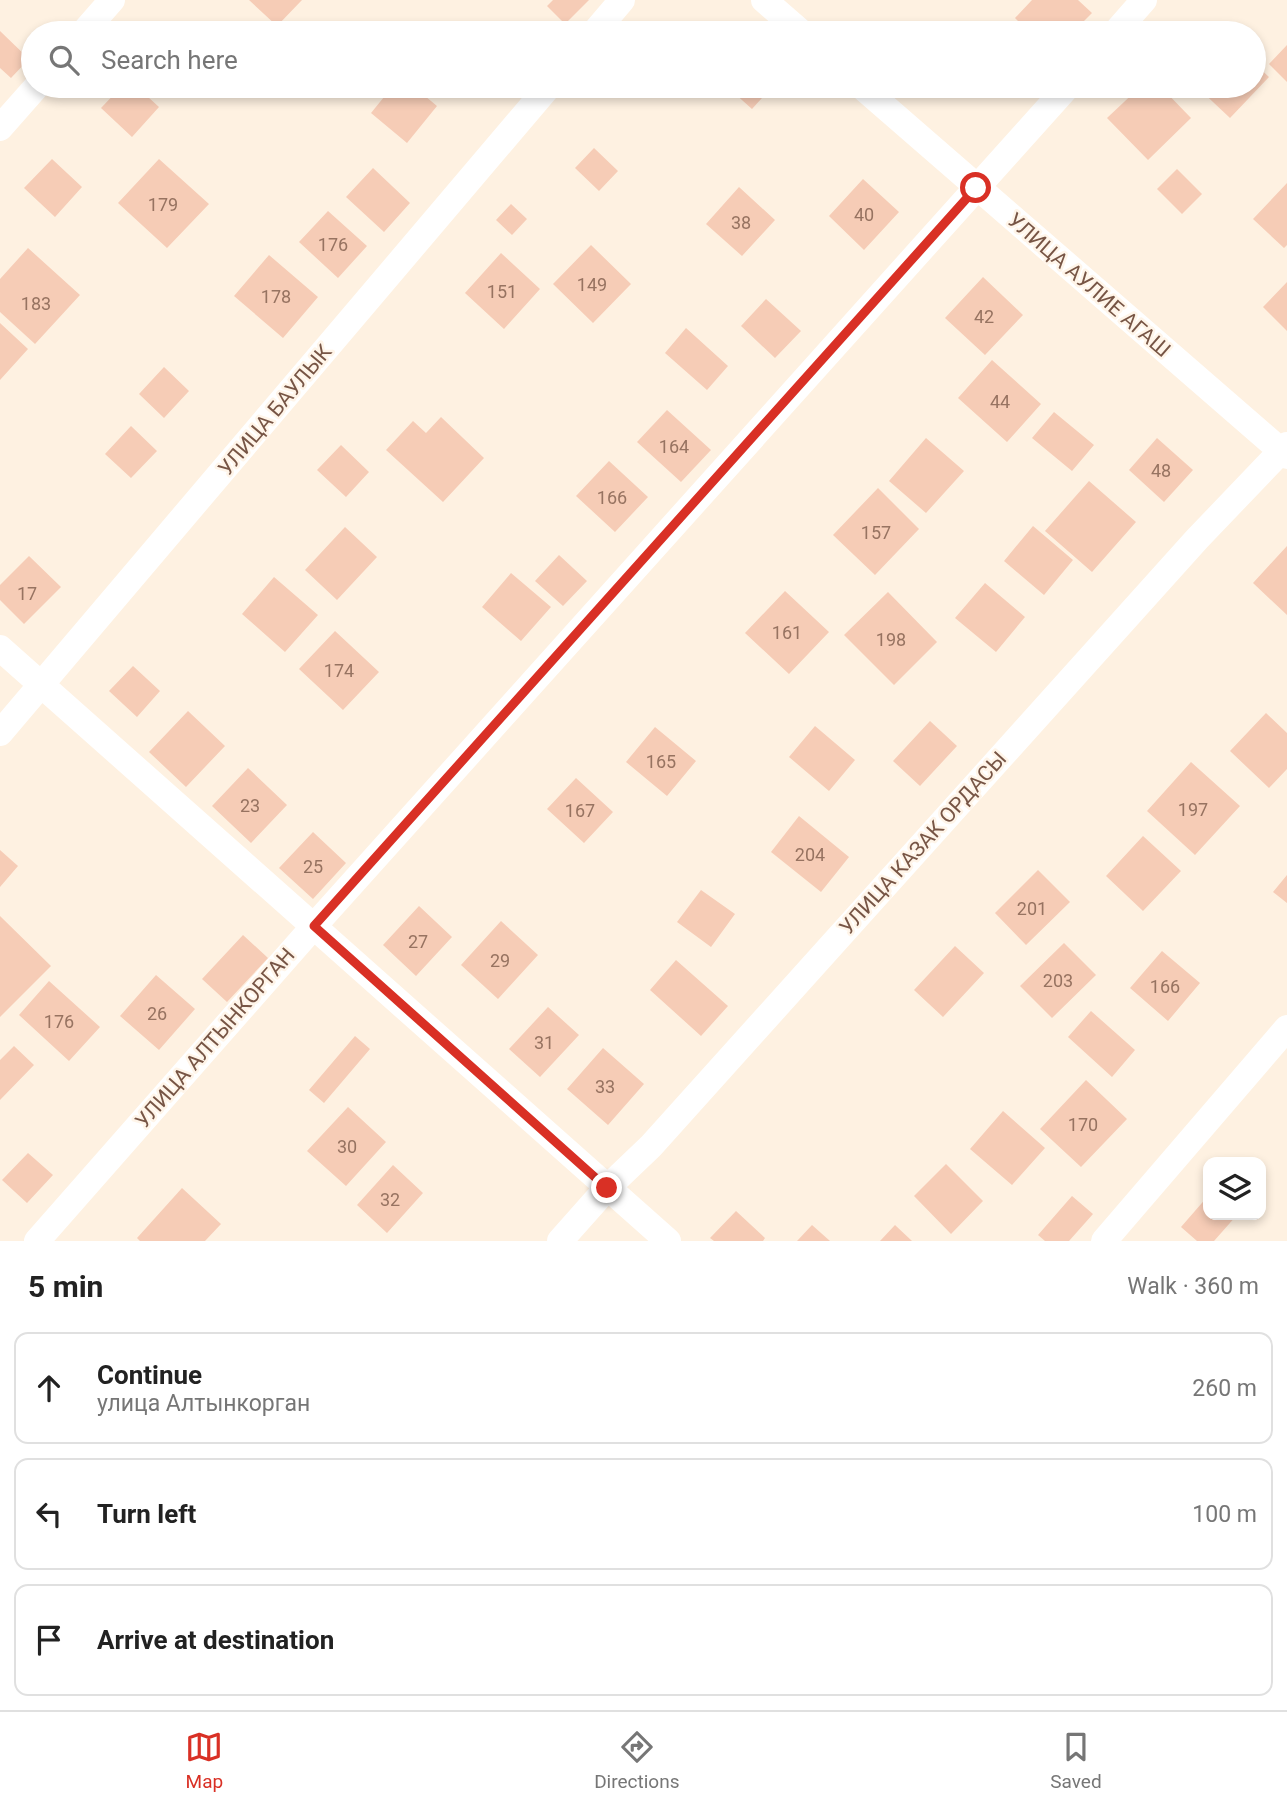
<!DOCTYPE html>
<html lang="en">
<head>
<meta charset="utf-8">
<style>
	:root { --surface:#fff; --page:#f2f2f2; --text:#222; --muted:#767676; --line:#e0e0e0; --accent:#d93025 }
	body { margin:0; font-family:Roboto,sans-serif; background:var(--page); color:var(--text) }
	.controls { position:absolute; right:21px; bottom:21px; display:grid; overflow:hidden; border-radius:14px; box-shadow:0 4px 10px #0003 }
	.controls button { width:63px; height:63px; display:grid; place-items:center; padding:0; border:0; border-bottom:2px solid var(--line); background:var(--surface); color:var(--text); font:35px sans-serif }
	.stop { position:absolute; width:21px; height:21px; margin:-16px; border:5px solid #d93025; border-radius:50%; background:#fff }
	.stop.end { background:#d93025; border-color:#fff; box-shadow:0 2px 7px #0008 }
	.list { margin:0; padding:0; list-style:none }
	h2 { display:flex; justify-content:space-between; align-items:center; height:91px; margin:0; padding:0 28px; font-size:30px }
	h2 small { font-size:23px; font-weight:400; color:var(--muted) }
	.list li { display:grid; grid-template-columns:46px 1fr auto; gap:21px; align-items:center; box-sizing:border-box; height:112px; margin:0 14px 14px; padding:0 14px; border:2px solid var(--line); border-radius:14px }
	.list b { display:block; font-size:26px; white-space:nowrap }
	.list p { margin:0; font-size:23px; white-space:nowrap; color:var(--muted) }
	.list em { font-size:23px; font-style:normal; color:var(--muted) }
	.icon { flex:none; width:38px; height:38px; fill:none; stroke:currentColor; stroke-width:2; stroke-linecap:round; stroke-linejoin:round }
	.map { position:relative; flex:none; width:1287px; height:1241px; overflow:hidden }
	.search { position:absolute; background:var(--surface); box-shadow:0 4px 10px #0003; left:21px; right:21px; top:21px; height:77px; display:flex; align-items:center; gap:18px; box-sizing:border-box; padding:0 24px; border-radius:38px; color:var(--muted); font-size:26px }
	.sheet { height:469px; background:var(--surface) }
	nav { display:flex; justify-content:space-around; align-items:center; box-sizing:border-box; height:98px; border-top:2px solid var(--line); background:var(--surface); font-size:19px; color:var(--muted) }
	nav a { display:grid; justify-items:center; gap:4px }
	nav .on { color:var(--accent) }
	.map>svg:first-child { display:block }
</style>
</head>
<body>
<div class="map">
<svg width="1287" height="1241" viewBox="0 0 1287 1241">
	<rect width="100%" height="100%" fill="#fef1e1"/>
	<path fill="#f6ccb6" d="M249,0H302L277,26Z
		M553,0H589L565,24L547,6Z
		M1032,0H1078L1092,13L1072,33H1030L1015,18Z
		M0,31L29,59L11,78L0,68Z
		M1287,45V82L1269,64Z
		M1254,63L1269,77L1230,118L1196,86H1254Z
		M122,86H136L159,107L132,137L101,108Z
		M393,86H413L437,106L407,143L371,113Z
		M739,86H773L752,109L733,92Z
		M1141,86H1160L1191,118L1148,160L1107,118Z
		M594,148L618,171L599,191L575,168Z
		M52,159L82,187L55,217L24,188Z
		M159,159L209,204L167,248L118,203Z
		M373,168L410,203L384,232L346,197Z
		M1177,169L1202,194L1182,214L1157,189Z
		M863,179L899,212L864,250L829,216Z
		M1287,183V245L1284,248L1253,219Z
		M739,187L775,220L742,256L706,224Z
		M511,204L527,219L512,235L496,220Z
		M328,211L367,246L338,278L299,242Z
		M591,245L631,284L593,323L553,284Z
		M28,248L80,295L35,344L0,312V279Z
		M501,253L540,289L504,329L465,293Z
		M269,255L318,297L283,338L234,296Z
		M983,277L1023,315L985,355L945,318Z
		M1287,282V331L1263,307Z
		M766,299L801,331L775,358L741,326Z
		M0,323L28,349L0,380Z
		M686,328L728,366L707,390L665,353Z
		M992,360L1041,404L1007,442L958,398Z
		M164,367L189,391L164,418L139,394Z
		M667,410L711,450L681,482L637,442Z
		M1054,412L1094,445L1072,471L1032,438Z
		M441,417L484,458L443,502L386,450L413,421L426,433Z
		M131,426L157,451L131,478L105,454Z
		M926,438L964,471L926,513L889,481Z
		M1157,438L1193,470L1164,502L1129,470Z
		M341,445L369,472L346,497L317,470Z
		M609,461L648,497L615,532L576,496Z
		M1089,481L1136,522L1092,572L1045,531Z
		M878,488L919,529L875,575L833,535Z
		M1033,526L1073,560L1044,595L1004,561Z
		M345,527L377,557L337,600L305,570Z
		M1287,546V615L1253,583Z
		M559,555L587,581L563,606L535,581Z
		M29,556L61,587L24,624L0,600V585Z
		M511,573L551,607L521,641L482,607Z
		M274,577L318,615L285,652L242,614Z
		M985,583L1025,617L996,652L955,618Z
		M785,591L829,632L789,674L745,633Z
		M888,592L937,642L894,685L844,635Z
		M335,631L379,672L343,710L299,669Z
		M133,666L160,691L137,717L109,691Z
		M188,711L225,746L186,787L149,752Z
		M1266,713L1287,733V769L1269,788L1230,751Z
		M930,721L957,746L920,786L893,761Z
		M815,726L855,760L829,791L789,757Z
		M655,727L696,761L667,796L626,762Z
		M1191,762L1240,806L1195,855L1147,811Z
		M248,768L287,805L251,843L212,806Z
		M576,778L613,812L584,843L547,809Z
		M799,816L849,857L821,892L771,852Z
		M313,832L346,863L313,899L279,868Z
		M1143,836L1181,871L1143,911L1106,876Z
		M0,850L18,866L0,887Z
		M1038,870L1070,902L1026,945L995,913Z
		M1287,875V903L1273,892Z
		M701,890L735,914L711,947L677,922Z
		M419,906L452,937L416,976L383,945Z
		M0,916L51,966L0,1017Z
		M501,921L538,955L498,999L461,965Z
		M243,935L268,958L227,1002L202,979Z
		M1064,943L1096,975L1052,1018L1020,986Z
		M955,946L984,973L943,1017L914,990Z
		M1162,951L1200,983L1168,1021L1130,988Z
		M676,960L728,1006L701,1036L650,990Z
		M156,975L195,1009L159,1050L120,1016Z
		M49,981L100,1027L69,1061L19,1015Z
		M548,1007L579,1035L540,1077L509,1049Z
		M1091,1011L1135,1050L1112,1077L1068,1037Z
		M355,1036L370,1049L324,1103L309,1090Z
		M14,1046L34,1065L0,1100V1060Z
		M603,1048L644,1084L608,1125L567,1089Z
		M1086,1080L1127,1119L1081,1167L1040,1129Z
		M348,1107L386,1142L346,1186L307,1151Z
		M1003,1111L1045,1148L1012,1185L970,1149Z
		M28,1153L53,1175L27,1203L2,1180Z
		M946,1164L983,1201L951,1234L914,1196Z
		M393,1165L423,1193L387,1233L357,1205Z
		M182,1188L221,1224L205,1241H140L137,1238Z
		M1072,1196L1093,1214L1069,1241H1045L1038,1235Z
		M1208,1196V1215H1237L1214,1241H1197L1181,1227Z
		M736,1211L765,1238L763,1241H714L710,1238Z
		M812,1225L830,1241H797Z
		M895,1225L912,1241H880Z"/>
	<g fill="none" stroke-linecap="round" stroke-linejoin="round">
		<path stroke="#fff" stroke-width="26" d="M764,0L802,33
			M83,33L112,0
			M594,33L622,0
			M1115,33L1144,0
			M861,86L1287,456
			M0,128L37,86
			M0,648L668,1241
			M0,733L549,86
			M37,1241L314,926L1068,86
			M560,1241L607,1188L651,1146L1197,539L1287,445
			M1104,1241L1287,1028"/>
	</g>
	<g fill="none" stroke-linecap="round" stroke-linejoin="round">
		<path stroke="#d93025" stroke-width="9" d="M607,1188L314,926L976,188"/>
	</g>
	<g text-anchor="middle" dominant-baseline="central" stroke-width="5" stroke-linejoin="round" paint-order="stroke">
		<g font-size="18" fill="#977361">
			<text x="163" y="204">179</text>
			<text x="864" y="214">40</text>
			<text x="741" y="222">38</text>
			<text x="333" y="244">176</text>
			<text x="592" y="284">149</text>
			<text x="502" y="291">151</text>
			<text x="276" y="296">178</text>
			<text x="36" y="303">183</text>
			<text x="984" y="316">42</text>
			<text x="1000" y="401">44</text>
			<text x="674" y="446">164</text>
			<text x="1161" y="470">48</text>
			<text x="612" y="497">166</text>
			<text x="876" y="532">157</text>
			<text x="27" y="593">17</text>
			<text x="787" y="632">161</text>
			<text x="891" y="639">198</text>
			<text x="339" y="670">174</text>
			<text x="661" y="761">165</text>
			<text x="250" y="805">23</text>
			<text x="1193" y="809">197</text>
			<text x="580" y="810">167</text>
			<text x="810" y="854">204</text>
			<text x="313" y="866">25</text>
			<text x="1032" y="908">201</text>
			<text x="418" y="941">27</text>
			<text x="500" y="960">29</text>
			<text x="1058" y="980">203</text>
			<text x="1165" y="986">166</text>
			<text x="157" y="1013">26</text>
			<text x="59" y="1021">176</text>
			<text x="544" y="1042">31</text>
			<text x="605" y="1086">33</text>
			<text x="1083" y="1124">170</text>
			<text x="347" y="1146">30</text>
			<text x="390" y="1199">32</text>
		</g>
		<g font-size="21" fill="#775545" stroke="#fff5e9">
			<text transform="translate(1089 285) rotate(41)">УЛИЦА АУЛИЕ АГАШ</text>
			<text transform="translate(275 410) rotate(-50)">УЛИЦА БАУЛЫК</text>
			<text transform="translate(923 843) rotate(-48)">УЛИЦА КАЗАК ОРДАСЫ</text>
			<text transform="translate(215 1038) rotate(-49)">УЛИЦА АЛТЫНКОРГАН</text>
		</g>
	</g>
</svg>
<div class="controls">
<button><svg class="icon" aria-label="layers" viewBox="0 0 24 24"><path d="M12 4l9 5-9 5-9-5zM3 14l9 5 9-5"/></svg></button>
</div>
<div class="stop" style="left:976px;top:188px"></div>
<div class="stop end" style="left:607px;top:1188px"></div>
<div class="search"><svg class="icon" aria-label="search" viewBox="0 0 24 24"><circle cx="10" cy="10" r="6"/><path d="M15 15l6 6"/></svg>Search here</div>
</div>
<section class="sheet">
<h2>5 min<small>Walk · 360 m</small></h2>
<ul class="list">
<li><svg class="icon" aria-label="ahead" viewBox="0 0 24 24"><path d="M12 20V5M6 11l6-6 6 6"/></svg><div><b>Continue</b><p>улица Алтынкорган</p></div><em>260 m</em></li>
<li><svg class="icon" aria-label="left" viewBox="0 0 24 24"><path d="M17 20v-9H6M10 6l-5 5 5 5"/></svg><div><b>Turn left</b></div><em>100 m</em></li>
<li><svg class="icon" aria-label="arrive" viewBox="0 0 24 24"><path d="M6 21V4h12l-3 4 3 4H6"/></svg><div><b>Arrive at destination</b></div></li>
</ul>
</section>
<nav>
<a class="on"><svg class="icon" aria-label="map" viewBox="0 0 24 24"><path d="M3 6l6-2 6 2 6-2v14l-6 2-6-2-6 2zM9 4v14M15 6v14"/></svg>Map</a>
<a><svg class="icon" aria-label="directions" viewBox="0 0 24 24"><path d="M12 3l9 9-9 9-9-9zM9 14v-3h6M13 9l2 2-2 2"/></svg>Directions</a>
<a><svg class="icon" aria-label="saved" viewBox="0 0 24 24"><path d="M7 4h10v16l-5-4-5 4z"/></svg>Saved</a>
</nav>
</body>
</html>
